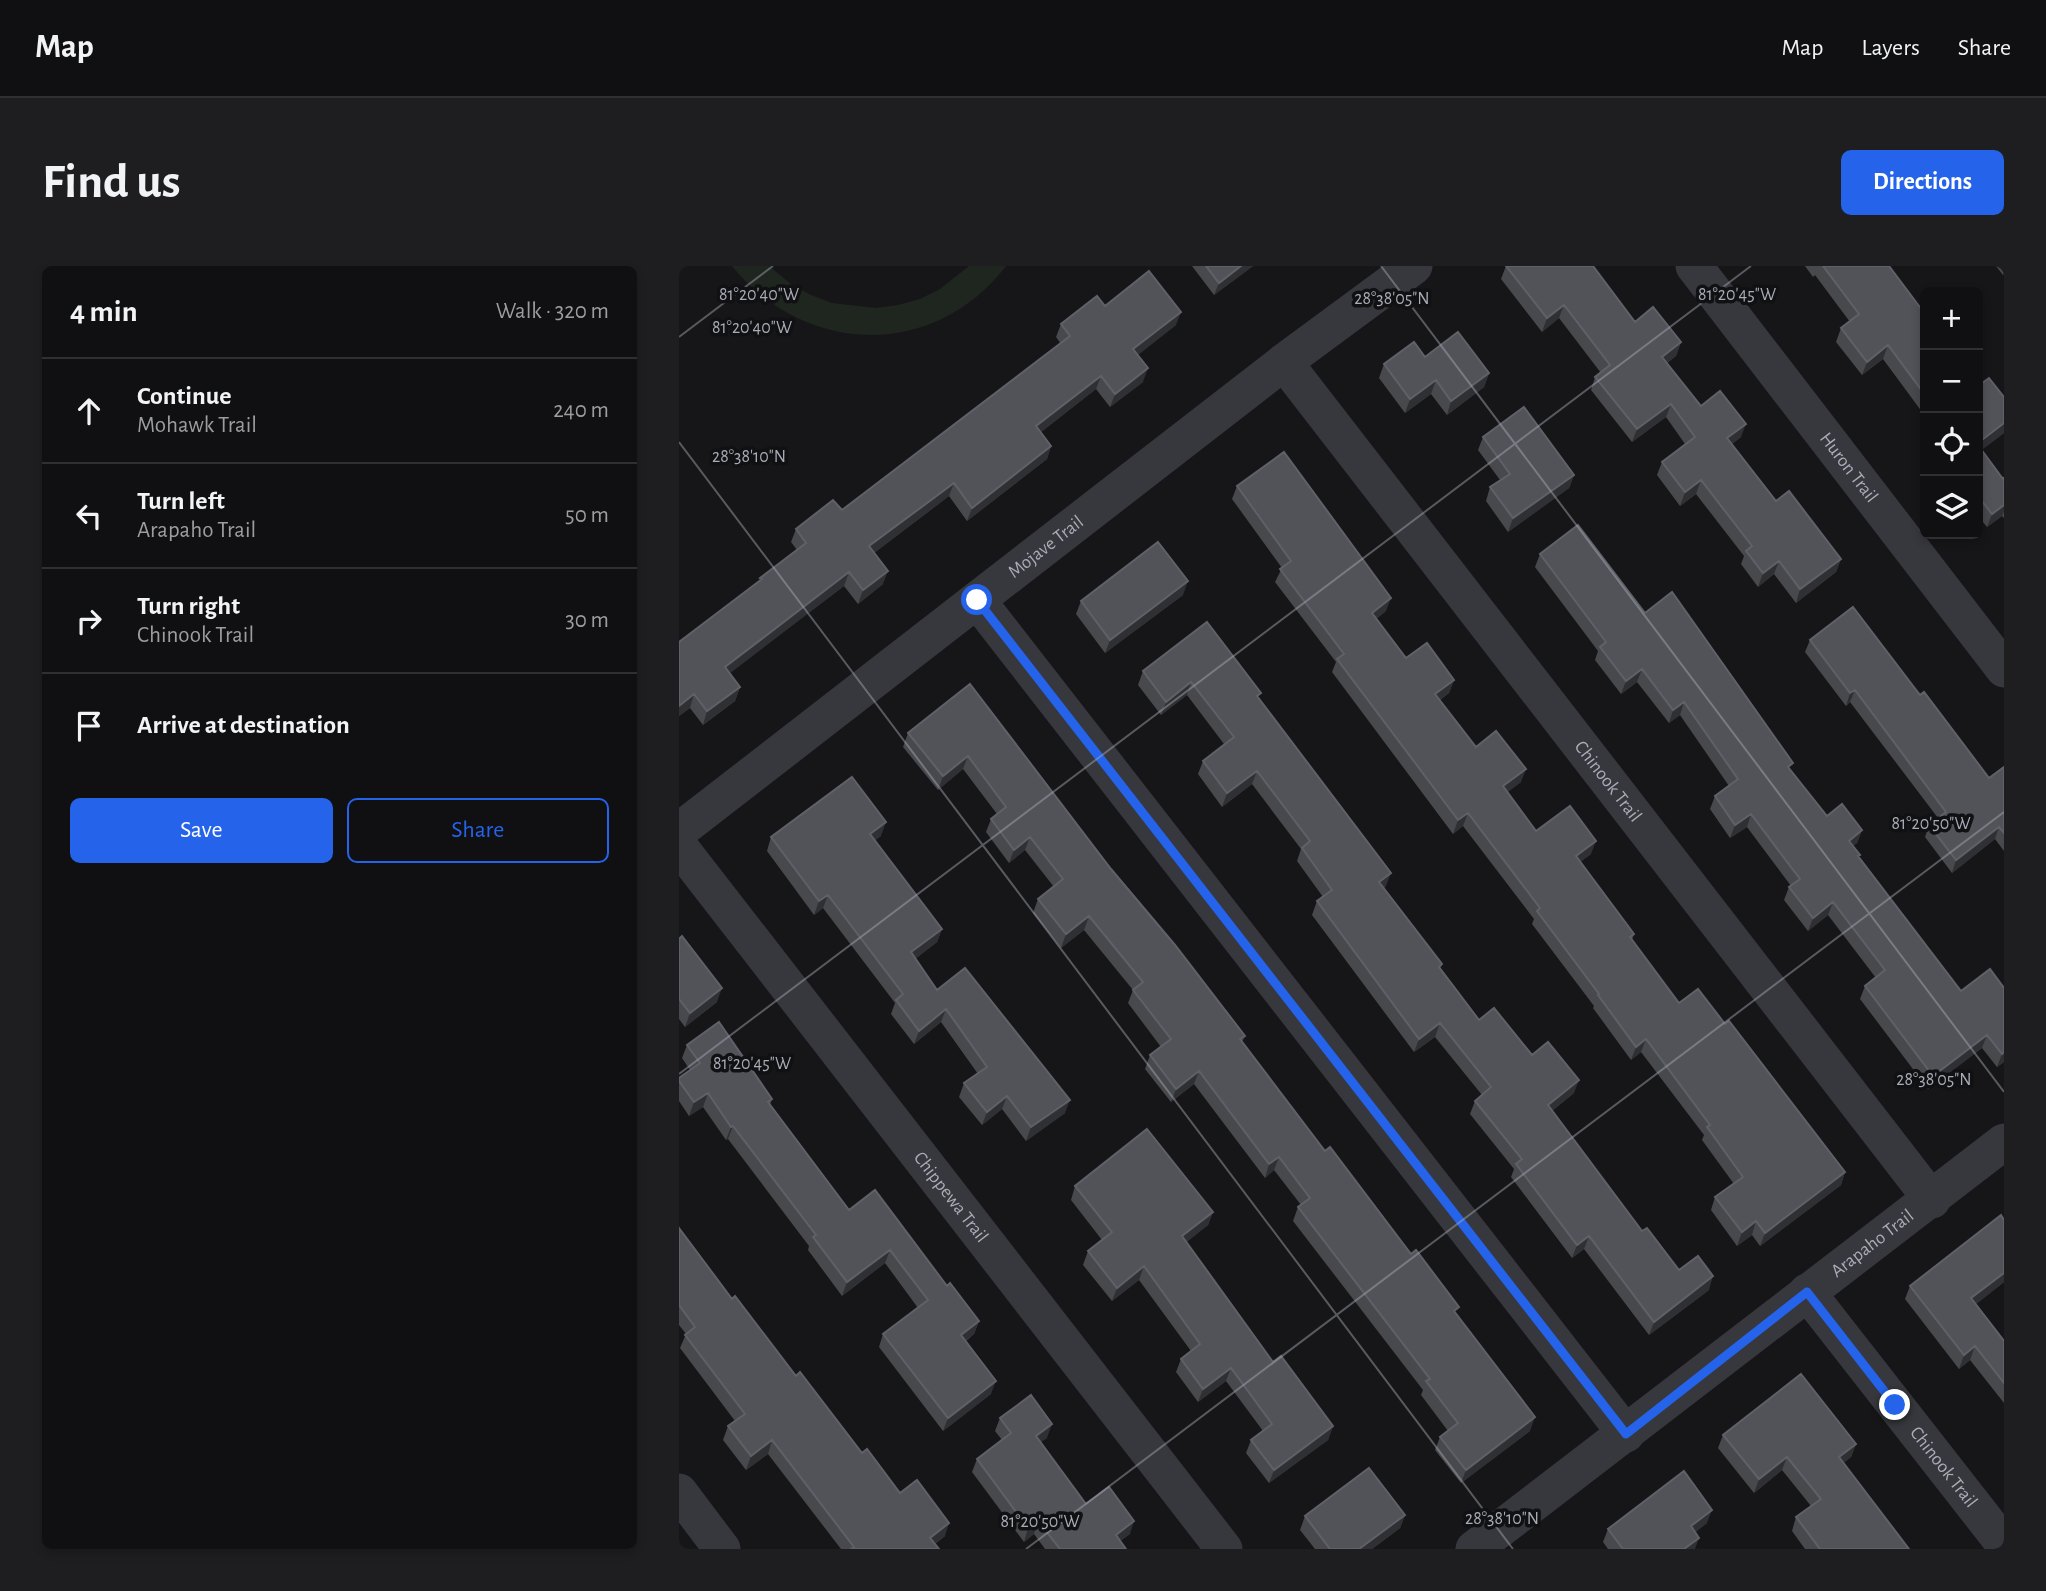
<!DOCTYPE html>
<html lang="en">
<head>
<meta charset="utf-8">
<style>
	:root { --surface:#101012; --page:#1e1e20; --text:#f1f3f6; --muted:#9c9d9f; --line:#303032; --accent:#2563eb }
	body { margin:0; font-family:"Alegreya Sans",sans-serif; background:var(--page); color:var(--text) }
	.controls { position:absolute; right:21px; top:21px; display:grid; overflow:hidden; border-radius:10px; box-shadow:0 4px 10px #0003 }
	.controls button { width:63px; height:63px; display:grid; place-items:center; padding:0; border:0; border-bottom:2px solid var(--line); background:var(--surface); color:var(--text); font:35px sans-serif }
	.stop { position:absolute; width:21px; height:21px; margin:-16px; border:5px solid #2563eb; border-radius:50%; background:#fff }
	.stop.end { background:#2563eb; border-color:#fff; box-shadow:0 2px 7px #0008 }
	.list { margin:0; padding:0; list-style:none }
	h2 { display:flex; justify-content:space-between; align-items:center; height:91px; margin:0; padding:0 28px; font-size:30px }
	h2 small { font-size:23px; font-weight:400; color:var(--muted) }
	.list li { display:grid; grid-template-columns:46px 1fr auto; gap:21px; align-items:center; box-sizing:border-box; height:105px; padding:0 28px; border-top:2px solid var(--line) }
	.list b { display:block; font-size:26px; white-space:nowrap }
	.list p { margin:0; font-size:23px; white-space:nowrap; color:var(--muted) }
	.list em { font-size:23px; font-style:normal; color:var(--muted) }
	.actions { display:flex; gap:14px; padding:21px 28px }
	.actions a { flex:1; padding:16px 0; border:2px solid var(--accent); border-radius:10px; text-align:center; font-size:24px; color:var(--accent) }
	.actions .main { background:var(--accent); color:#fff }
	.icon { flex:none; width:38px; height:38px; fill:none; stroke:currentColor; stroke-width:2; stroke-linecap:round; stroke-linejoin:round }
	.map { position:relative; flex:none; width:1325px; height:1283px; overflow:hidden; border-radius:10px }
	header { display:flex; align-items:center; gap:42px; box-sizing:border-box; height:98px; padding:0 35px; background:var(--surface); border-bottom:2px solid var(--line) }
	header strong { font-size:33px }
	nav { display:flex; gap:38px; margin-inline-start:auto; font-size:24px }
	.intro { display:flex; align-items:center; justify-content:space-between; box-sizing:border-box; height:168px; padding:0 42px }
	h1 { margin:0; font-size:49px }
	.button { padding:18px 32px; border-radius:10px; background:var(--accent); color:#fff; font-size:24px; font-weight:700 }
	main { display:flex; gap:42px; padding:0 42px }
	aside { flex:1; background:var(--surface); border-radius:10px; box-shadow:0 4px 10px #0003 }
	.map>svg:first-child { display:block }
</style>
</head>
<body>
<header>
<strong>Map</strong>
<nav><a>Map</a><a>Layers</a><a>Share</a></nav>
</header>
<div class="intro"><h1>Find us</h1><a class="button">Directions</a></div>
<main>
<aside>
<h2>4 min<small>Walk · 320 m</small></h2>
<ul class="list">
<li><svg class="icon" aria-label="ahead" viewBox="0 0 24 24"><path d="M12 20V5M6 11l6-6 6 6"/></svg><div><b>Continue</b><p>Mohawk Trail</p></div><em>240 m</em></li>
<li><svg class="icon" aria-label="left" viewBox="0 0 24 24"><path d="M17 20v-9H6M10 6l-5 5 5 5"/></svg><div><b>Turn left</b><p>Arapaho Trail</p></div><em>50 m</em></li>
<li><svg class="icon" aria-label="right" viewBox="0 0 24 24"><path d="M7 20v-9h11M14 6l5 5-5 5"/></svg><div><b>Turn right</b><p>Chinook Trail</p></div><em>30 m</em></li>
<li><svg class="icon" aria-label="arrive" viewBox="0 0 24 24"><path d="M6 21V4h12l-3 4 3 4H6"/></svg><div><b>Arrive at destination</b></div></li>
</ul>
<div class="actions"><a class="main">Save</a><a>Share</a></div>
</aside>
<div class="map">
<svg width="1325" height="1283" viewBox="0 0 1325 1283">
	<rect width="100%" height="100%" fill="#161618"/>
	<path fill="#1e261f" d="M53,0H90L113,19L132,29L153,37L197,42L219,39L241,33L261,23L290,0H327C255,94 126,90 53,0Z"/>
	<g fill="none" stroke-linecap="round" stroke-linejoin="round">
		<g stroke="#37383d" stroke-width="37">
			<path id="s1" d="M1015,0L1325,403"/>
			<path id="s2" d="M605,96L1253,934"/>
			<path d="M298,334L947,1168"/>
			<path id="s3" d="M0,565L605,96L735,0"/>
			<path id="s4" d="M0,580L545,1283"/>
			<path id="s5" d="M1128,1026L1325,1278"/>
			<path d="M0,1226L43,1283"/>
			<path id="s6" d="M795,1283L1325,876"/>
		</g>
	</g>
	<path fill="#47494d" d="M513,0H574L535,29Z
		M827,0L1002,76L997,90L988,97L1022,140L1062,171L1053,178L1097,235L1162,293L1157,306L1117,337L1095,308L1079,321L1062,298L1065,290L1017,228L1001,240L978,209L983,196L1006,178L987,151L953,176L912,124L916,111L922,107L880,52L863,66L822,13Z
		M1126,0H1210L1246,48V150L1204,93L1183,109L1157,76L1162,62L1171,56L1136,9L1134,11Z
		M1317,0H1325V8L1324,9Z
		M426,40L497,59L458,89L464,116L431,141L417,123L362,166L372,180L368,193L288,255L270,230L195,287L204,318L179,338L165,320L50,407L61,421L56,435L24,459L11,442L0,450V376L80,315L81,312L118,284L112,276L117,263L163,244L382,78L377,71L382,58Z
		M746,91L810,107L805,121L768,149L752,128L726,147L700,112L705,98Z
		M1299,120L1325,167L1302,184L1324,213L1325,212V252L1323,250L1308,261L1299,250Z
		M804,171L895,209L890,222L829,266L807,235L811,221L821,214L799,184Z
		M558,220L707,345L697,353L727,392L775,414L770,427L761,434L797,481L842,516L828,526L857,565L912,588L901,596L955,668L953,674L1000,737L1046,758L1166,906L1162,919L1081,980L1073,969L1058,980L1032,944L1036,931L1055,918L1023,874L1025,869L962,786L952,794L914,742L915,740L853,658L855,653L784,560L774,568L653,406L657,396L596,316L603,302L553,233Z
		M861,288L966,347L1112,504L1148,550L1183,564L1178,577L1174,580L1180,592L1282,725L1311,703L1325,796L1318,801L1303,782L1249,823L1181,733L1186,720L1197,712L1149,649L1129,665L1105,634L1110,621L1112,620L1068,561L1051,572L1031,543L1036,530L1050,520L1001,449L990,457L958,416L942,428L916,394L919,385L856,301Z
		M504,329L426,387L397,348L402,335Z
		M1131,374L1241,429L1310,512L1325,501V585L1316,573L1273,607L1246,571L1250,559L1259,552L1171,436L1167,440L1126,386Z
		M464,405L580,432L707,620L705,622L763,698L761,702L800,754L853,789L895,827L873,845L963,965L1000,1004L1030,1024L970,1069L905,983L893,992L832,911L835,903L791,848L796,835L803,829L756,771L735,786L633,649L638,635L644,631L618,595L622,583L573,518L543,541L519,508L524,495L545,478L508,429L482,449L459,419Z
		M291,418L432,603L566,770L563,776L646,885L777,1049L851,1165L782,1217L756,1184L761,1171L769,1165L742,1129L744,1124L614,955L619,941L622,939L595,904L586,912L515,818L492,836L466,803L471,789L482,781L449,737L454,724L405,664L382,682L354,647L359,633L375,621L346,584L330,597L307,566L312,553L318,548L284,503L259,524L224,481L229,467Z
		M202,570L196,574L263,663L258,676L236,693L258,724L386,847L347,875L323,843L303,859L280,831L285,817L299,808L262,756L235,778L212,748L216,737L144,642L135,649L88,585L92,571Z
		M0,673L38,736L6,761L0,753Z
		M8,779L93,833L91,839L170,944L268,1020L300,1055L295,1068L287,1075L312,1128L264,1165L200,1081L204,1068L239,1042L206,997L163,1030L129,984L130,980L49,873L47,874L24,841L10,850L0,835V812L11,804L3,792Z
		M396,920L534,946L529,959L507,976L594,1096L654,1160L649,1174L590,1217L567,1187L572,1174L584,1165L547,1115L519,1136L497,1106L502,1093L512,1085L460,1014L433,1035L404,999L409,985L423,974L392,934Z
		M1325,954V1016L1297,1038L1325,1075V1137L1291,1094L1280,1103L1226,1033L1231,1020Z
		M0,962L53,1033L183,1187L221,1227L266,1270L256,1278L260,1283H162L89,1188L67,1204L44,1174L49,1160L56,1155L1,1082L7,1068L0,1059Z
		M321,1152L368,1172L361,1176L407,1238L451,1268L441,1275L447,1283H366L355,1268L345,1276L293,1206L298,1193L323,1174L316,1165Z
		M1044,1169L1177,1178L1172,1191L1164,1197L1230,1283H1126L1113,1265L1117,1251L1132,1240L1103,1204L1075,1227L1039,1182Z
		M726,1249L721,1262L693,1283H636L621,1264L626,1250Z
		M1028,1257L1016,1266V1283H929L924,1276L929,1263Z"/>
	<path fill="#2f3033" d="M562,0H574L535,29L540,17Z
		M885,39L880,52L863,66L868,52Z
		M502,46L497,59L449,97L454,83Z
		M1002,76L997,90L978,104L983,91Z
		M1209,79L1204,93L1183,109L1188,96Z
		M469,102L464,116L431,141L436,128Z
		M810,107L805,121L768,149L772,135Z
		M422,110L417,123L352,174L357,160Z
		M757,114L752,128L726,147L731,133Z
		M992,138L987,151L953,176L958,163Z
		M1325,157V167L1299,187V177Z
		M1067,158L1062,171L1043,186L1048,172Z
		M372,180L368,193L288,255L293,242Z
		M895,209L890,222L829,266L834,252Z
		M1022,214L1017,228L1001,240L1006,226Z
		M275,217L270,230L186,294L190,280Z
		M1325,239V246L1323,250L1308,261L1313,248Z
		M1162,293L1157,306L1117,337L1121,323Z
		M1100,295L1095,308L1079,321L1084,307Z
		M209,305L204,318L179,338L184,324Z
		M170,306L165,320L41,415L46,401Z
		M509,315L504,329L426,387L431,374Z
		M712,332L707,345L688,360L693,347Z
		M963,403L958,416L942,428L947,415Z
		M775,414L770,427L751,441L756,428Z
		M512,416L508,429L482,449L487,436Z
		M61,421L56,435L24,459L28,445Z
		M1176,424L1171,436L1167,440L1171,427Z
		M15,428L11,442L0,450V440Z
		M1005,436L1001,449L990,457L994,444Z
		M289,490L284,503L259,524L264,510Z
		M847,503L842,516L819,534L824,520Z
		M578,505L573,518L543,541L548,527Z
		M789,547L784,560L774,568L779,554Z
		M1072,548L1068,561L1051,572L1056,559Z
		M207,556L202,570L186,582L191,568Z
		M1320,561L1316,573L1273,607L1277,594Z
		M1183,564L1178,577L1165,588L1170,575Z
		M351,571L346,584L330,597L335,584Z
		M917,575L912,588L892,603L897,590Z
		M712,607L707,620L695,629L700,616Z
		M149,629L144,642L135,649L140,635Z
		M1154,636L1149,649L1129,665L1134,652Z
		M410,650L405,664L382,682L387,668Z
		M263,663L258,676L227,700L232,686Z
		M43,722L38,736L6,761L11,747Z
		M267,743L262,756L235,778L240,765Z
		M761,757L756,771L735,786L740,773Z
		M1308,769L1303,782L1249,823L1254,810Z
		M967,773L962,786L952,794L957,781Z
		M1325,786V796L1318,801L1323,788Z
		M520,805L515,818L492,836L497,823Z
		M900,814L895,827L864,852L869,839Z
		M29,827L24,841L10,850L15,836Z
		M328,830L323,843L303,859L308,846Z
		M391,834L386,847L347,875L352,861Z
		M54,860L49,873L47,874L52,861Z
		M600,891L595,904L586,912L590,898Z
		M1166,906L1162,919L1081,980L1086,967Z
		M534,946L529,959L498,984L503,970Z
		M1077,955L1073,969L1058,980L1063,966Z
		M910,970L905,983L893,992L898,979Z
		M211,984L206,997L163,1030L168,1016Z
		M465,1000L460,1014L433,1035L438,1022Z
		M1325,1007V1016L1287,1046L1292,1032Z
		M1034,1010L1030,1024L970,1069L975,1056Z
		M300,1055L295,1068L277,1082L282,1069Z
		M1296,1080L1291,1094L1280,1103L1285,1089Z
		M552,1102L547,1115L519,1136L524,1123Z
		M317,1115L312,1128L264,1165L269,1152Z
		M856,1151L851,1165L782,1217L787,1204Z
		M373,1158L368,1172L352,1183L357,1170Z
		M654,1160L649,1174L590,1217L595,1204Z
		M93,1174L89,1188L67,1204L72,1190Z
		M1177,1178L1172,1191L1155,1205L1160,1191Z
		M1108,1191L1103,1204L1075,1227L1080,1213Z
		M1033,1244L1028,1257L1007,1274L1012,1260Z
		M726,1249L721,1262L693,1283H680Z
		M359,1255L355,1268L345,1276L349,1262Z
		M455,1255L451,1268L432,1282L437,1269Z
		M270,1257L266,1270L249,1283L251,1272Z
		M1020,1272L1016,1283H1005Z"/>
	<path fill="#525359" stroke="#5f6168" stroke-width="2" d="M527,0H562L540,17Z
		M827,0H914L956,56L974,41L1002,76L983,91L1022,140L1041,125L1067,158L1048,172L1097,235L1110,225L1162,293L1121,323L1100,295L1084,307L1067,285L1073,280L1022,214L1006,226L983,196L1016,171L992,138L958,163L916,111L931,99L885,39L868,52Z
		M1144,0H1210L1246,48V129L1209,79L1188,96L1162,62L1180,48Z
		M470,5L502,46L454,83L469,102L436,128L422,110L357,160L372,180L293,242L275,217L190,280L209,305L184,324L170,306L46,401L61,421L28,445L15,428L0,440V376L83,313L81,312L127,277L117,263L154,234L163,244L391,70L382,58L418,30L426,40Z
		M779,66L810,107L772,135L757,114L731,133L705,98L735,76L746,91Z
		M1310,112L1325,131V157L1299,177V120Z
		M845,141L895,209L834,252L811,221L831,208L804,171Z
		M1299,179L1324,213L1325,212V239L1313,248L1299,230Z
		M605,186L712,332L693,347L727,392L748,377L775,414L756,428L797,481L817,465L847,503L824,520L857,565L891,540L917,575L897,590L955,668L951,671L1000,737L1019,723L1046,758L1050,755L1166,906L1086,967L1077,955L1063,966L1036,931L1064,911L1028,861L1031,859L967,773L957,781L919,729L920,728L858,645L861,642L789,547L779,554L658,393L665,388L601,303L612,295L558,220Z
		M899,259L966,347L993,326L1114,497L1109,501L1148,550L1163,538L1183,564L1170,575L1181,589L1179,590L1282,725L1311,703L1325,722V786L1323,788L1308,769L1254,810L1186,720L1206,704L1154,636L1134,652L1110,621L1121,613L1072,548L1056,559L1036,530L1059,513L1005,436L994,444L963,403L947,415L921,381L927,376L861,288Z
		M479,276L509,315L431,374L402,335Z
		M1174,341L1241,429L1245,426L1310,512L1325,501V567L1320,561L1277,594L1250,559L1267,546L1176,424L1171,427L1131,374Z
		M528,356L582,427L578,430L712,607L700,616L763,698L760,701L800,754L815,742L853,789L869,776L900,814L869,839L963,965L968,962L1000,1004L1019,990L1034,1010L975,1056L910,970L898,979L837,898L843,893L796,835L812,821L761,757L740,773L638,635L653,624L623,582L631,575L578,505L548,527L524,495L555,471L512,416L487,436L464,405Z
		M291,418L432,603L496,679L566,770L561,773L646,885L651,881L732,988L737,984L780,1041L775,1045L856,1151L787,1204L761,1171L779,1157L747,1115L751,1113L619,941L631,932L600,891L590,898L520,805L497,823L471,789L492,773L454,724L464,716L410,650L387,668L359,633L384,613L351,571L335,584L312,553L327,541L289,490L264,510L229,467Z
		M173,511L207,556L191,568L263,663L232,686L258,724L286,702L391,834L352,861L328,830L308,846L285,817L308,801L267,743L240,765L217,734L224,728L149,629L140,635L92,571Z
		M3,670L43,722L11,747L0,733V673Z
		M40,756L93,833L89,836L170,944L196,924L268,1020L271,1017L300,1055L282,1069L317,1115L269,1152L204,1068L249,1034L211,984L168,1016L134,971L137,969L54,860L52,861L29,827L15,836L0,815V812L21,797L8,779Z
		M468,863L534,946L503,970L594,1096L602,1090L654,1160L595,1204L572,1174L593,1158L552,1102L524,1123L502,1093L521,1078L465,1000L438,1022L409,985L433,966L396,920Z
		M1322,949L1325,954V1007L1292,1032L1325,1075V1117L1296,1080L1285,1089L1231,1020Z
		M0,962L53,1033L56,1030L117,1110L121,1106L183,1187L188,1183L221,1227L238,1214L270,1257L251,1272L260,1283H172L175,1281L93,1174L72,1190L49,1160L66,1148L6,1069L16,1061L0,1039Z
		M1122,1108L1177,1178L1160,1191L1230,1283H1141L1117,1251L1142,1233L1108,1191L1080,1213L1044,1169Z
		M352,1129L373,1158L357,1170L407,1238L430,1221L455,1255L437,1269L447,1283H381L359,1255L349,1262L298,1193L332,1167L321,1152Z
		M690,1202L726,1249L680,1283H651L626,1250Z
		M1005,1205L1033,1244L1012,1260L1020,1272L1005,1283H944L929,1263Z"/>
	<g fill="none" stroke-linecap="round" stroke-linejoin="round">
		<path stroke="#2563eb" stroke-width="9" d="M298,334L947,1168L1128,1026L1216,1139"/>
	</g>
	<path fill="none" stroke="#a8adb8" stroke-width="2" stroke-opacity="0.45" d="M702,0L1325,826M0,71L94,0M0,176L834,1283M0,808L1072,0M347,1283L1325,546"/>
	<g text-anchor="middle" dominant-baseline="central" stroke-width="7" stroke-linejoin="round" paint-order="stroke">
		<g font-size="19" fill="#a8adb8" stroke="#111113">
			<text stroke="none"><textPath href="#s1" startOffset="254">Huron Trail</textPath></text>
			<text stroke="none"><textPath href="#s3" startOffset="464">Mojave Trail</textPath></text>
			<text stroke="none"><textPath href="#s2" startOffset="530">Chinook Trail</textPath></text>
			<text stroke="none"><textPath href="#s4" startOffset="444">Chippewa Trail</textPath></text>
			<text stroke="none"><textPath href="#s6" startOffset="502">Arapaho Trail</textPath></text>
			<text stroke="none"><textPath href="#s5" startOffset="222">Chinook Trail</textPath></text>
		</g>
	</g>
	<g font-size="18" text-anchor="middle" fill="#a8adb8" stroke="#111113" stroke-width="7" stroke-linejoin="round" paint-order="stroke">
		<text x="80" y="34">81°20'40"W</text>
		<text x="1058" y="34">81°20'45"W</text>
		<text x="713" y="38">28°38'05"N</text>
		<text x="73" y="67">81°20'40"W</text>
		<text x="70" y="196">28°38'10"N</text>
		<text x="1252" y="563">81°20'50"W</text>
		<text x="73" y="803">81°20'45"W</text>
		<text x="1255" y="819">28°38'05"N</text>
		<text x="823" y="1258">28°38'10"N</text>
		<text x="361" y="1261">81°20'50"W</text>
	</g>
</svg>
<div class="controls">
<button>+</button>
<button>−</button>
<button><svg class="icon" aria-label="locate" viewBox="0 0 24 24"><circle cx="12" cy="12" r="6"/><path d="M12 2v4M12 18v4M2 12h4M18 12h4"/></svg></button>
<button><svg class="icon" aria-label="layers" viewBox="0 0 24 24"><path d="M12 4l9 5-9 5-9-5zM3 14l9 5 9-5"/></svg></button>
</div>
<div class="stop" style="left:298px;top:334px"></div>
<div class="stop end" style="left:1216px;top:1139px"></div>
</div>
</main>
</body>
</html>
